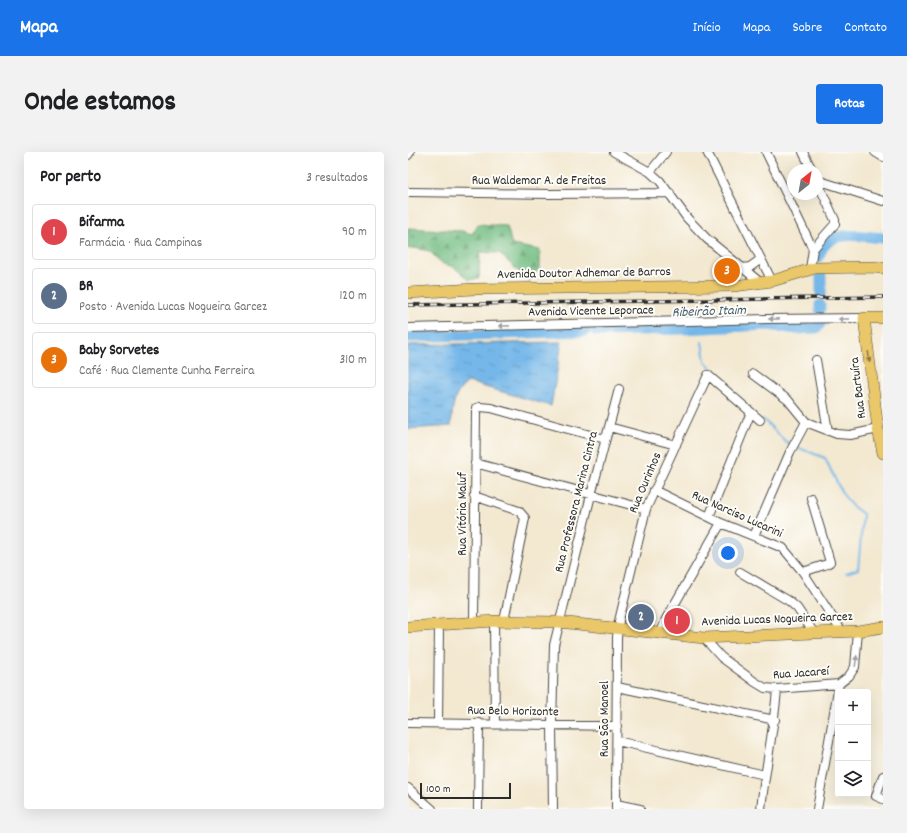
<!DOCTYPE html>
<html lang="pt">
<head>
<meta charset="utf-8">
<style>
	:root { --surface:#fff; --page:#f2f2f2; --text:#202124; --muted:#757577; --line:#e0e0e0; --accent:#1a73e8 }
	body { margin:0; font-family:Dekko,sans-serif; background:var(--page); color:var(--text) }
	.controls { position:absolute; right:12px; bottom:12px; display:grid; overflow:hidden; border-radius:4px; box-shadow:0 4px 16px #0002 }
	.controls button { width:36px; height:36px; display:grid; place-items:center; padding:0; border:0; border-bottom:1px solid var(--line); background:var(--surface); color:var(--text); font:20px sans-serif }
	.compass { position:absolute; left:379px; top:12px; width:36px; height:36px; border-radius:50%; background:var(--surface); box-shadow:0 4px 16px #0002; rotate:31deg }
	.scale { position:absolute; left:12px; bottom:10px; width:91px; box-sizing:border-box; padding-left:4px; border:2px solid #2b2b2b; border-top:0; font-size:11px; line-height:14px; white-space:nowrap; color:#2b2b2b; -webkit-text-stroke:3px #fdfcf7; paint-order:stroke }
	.you { position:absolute; left:320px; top:401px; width:14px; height:14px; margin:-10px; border:3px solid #fff; border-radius:50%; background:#1a73e8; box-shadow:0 0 0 6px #1a73e833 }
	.badge { display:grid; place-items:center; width:26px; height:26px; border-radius:50%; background:var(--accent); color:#fff; font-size:13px; font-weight:700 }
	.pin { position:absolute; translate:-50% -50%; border:2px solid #fff; box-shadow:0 1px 4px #0006 }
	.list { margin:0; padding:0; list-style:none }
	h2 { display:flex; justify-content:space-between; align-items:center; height:52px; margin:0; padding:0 16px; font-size:17px }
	h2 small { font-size:13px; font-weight:400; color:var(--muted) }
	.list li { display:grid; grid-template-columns:26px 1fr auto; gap:12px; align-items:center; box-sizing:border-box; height:56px; margin:0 8px 8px; padding:0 8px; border:1px solid var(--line); border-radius:4px }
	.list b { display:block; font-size:15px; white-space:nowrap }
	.list p { margin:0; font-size:13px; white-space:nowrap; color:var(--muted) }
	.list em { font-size:13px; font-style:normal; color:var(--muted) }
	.icon { flex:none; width:22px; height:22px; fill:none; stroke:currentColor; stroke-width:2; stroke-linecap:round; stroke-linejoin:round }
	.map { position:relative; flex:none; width:475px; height:657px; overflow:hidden; border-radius:4px }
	header { display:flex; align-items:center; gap:24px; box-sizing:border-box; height:56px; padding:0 20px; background:var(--accent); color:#fff }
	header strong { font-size:19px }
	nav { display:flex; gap:22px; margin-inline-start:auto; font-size:14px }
	.intro { display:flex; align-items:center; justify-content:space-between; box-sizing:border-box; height:96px; padding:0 24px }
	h1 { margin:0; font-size:28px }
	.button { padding:10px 18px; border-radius:4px; background:var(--accent); color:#fff; font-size:14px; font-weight:700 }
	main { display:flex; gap:24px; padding:0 24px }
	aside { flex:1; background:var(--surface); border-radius:4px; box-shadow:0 4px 16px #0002 }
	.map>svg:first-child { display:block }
</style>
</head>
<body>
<header>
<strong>Mapa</strong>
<nav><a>Início</a><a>Mapa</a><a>Sobre</a><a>Contato</a></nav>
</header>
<div class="intro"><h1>Onde estamos</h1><a class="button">Rotas</a></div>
<main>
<aside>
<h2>Por perto<small>3 resultados</small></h2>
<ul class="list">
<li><span class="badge" style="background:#e0444e">1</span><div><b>Bifarma</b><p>Farmácia · Rua Campinas</p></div><em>90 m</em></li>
<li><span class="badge" style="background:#5c6f8a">2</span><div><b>BR</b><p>Posto · Avenida Lucas Nogueira Garcez</p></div><em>120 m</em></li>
<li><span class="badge" style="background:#e8710a">3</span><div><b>Baby Sorvetes</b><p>Café · Rua Clemente Cunha Ferreira</p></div><em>310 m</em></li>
</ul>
</aside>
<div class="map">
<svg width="475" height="657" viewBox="0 0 475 657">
	<defs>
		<pattern id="forest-firs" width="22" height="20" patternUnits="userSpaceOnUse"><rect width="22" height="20" fill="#75be84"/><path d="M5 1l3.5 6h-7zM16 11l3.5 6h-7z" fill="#609b6c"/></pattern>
		<pattern id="water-ripples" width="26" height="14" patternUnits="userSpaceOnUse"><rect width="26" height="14" fill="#74b7e9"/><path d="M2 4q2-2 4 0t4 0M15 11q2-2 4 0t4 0" fill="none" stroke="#5f95bd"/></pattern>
	</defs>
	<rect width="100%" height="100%" fill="#fdfcf7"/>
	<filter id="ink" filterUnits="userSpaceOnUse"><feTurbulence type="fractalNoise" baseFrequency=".025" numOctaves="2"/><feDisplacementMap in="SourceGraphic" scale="8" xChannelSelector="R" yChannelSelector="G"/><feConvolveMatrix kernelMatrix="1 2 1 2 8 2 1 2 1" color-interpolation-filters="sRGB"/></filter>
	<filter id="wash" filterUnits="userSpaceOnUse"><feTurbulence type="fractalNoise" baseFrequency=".012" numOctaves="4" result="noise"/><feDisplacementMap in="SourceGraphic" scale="16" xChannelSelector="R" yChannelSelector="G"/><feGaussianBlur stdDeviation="0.9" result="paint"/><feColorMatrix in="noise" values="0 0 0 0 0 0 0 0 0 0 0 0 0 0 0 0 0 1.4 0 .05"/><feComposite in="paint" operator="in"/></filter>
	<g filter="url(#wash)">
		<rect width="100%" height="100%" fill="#f3e8d0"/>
		<path fill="url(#forest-firs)" stroke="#507458" d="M70,72L99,74L104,93L132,98V115L121,129L91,101L72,100L71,126L61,128L46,115L35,112L21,99L7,96L0,97V76L54,79L64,82Z"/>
		<path fill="url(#water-ripples)" stroke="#50718a" d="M154,190L143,254L60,230C44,242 45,256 43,274L0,277V193Z"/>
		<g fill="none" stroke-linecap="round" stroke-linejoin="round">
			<path stroke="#74b7e9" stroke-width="2" d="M294,190L297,209L324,239
				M355,267L378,290L383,292
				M386,294L417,306L434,341L443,353L455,362L450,417L438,421"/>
			<path stroke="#74b7e9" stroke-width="11" d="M410,106C412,102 413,98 415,95C429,77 456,85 475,86
				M413,141V124
				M412,153V157
				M188,179L276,177L360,173L389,177L408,176L412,172
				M0,185L177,179"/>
		</g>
	</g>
	<g filter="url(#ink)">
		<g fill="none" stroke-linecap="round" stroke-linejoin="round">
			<g stroke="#494744" stroke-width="10">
				<path id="minor" d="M206,0L242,20L252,29L279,66L299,87L353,131
					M299,0L364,129
					M358,0L405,97
					M395,0L404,18
					M467,0L475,5
					M0,3L2,0
					M242,20L258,0
					M409,28L475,49
					M0,40L141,42L262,41
					M335,116L342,115L353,107
					M402,117L405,97L427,72V68L409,29
					M0,176L360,167L456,166
					M408,208L420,279
					M345,222L380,248L398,270L429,282L442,283L470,277
					M201,275L268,293
					M67,311L238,357
					M246,338L313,371L375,396L395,420L434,480
					M66,344L111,359L117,366L96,469
					M301,365L343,260
					M346,384L382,300L398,270
					M332,420L381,449L389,456L406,481
					M395,420L419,412L422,410L403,346
					M86,469L87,572
					M66,470L68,256L72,255L83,256L197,287
					M253,482L257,469L313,371
					M296,486L313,505L347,530L357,536L369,537L431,532
					M431,532L441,524L447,515L450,479
					M209,535L367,568
					M0,571L209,574
					M30,571L31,473
					M209,589L357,623
					M475,624L468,644L475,647
					M0,636L24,657
					M208,652L232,657
					M70,657L71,571
					M145,657L144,573L146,493L183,343L211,237
					M208,657L209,485L211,469L238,357L300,223L352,268
					M353,657C357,617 366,578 369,537
					M409,657L431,532"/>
			</g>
			<g stroke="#494744" stroke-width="12">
				<path id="major" d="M0,141L66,137L326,134L364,129L407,116L463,115L475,116
					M475,166H456L470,277L475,301
					M0,475L86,469L151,470L296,486L450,479L475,475"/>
			</g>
			<use href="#minor" stroke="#fff" stroke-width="8"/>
			<use href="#major" stroke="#eac769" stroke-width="11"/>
			<g stroke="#2b2b2b" stroke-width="3.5">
				<path id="rail" d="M0,153L475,145"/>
			</g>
			<use href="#rail" stroke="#fdfcf7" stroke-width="2" stroke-dasharray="6" stroke-linecap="butt"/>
		</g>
		<defs><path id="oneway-solid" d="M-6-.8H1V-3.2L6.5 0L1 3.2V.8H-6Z"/></defs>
		<g fill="#a0a0a0">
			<use href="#oneway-solid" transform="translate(366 167) rotate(179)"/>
			<use href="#oneway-solid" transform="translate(436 167) rotate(179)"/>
			<use href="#oneway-solid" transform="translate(96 174) rotate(179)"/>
			<use href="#oneway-solid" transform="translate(448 509) rotate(-82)"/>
		</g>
		<use fill="#8a794a" href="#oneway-solid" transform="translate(461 205) rotate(83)"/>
	</g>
	<g text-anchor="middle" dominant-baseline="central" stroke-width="4" stroke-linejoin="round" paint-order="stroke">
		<g font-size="13" fill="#2b2b2b" stroke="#fdfcf7">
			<text x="131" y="29">Rua Waldemar A. de Freitas</text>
			<text transform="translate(176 122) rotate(-1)">Avenida Doutor Adhemar de Barros</text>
			<text transform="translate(183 160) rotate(-1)">Avenida Vicente Leporace</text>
			<text transform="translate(451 236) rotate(-97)">Rua Bartuíra</text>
			<text transform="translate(238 331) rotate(-67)">Rua Ourinhos</text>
			<text transform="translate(169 350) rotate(-76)">Rua Professora Marina Cintra</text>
			<text transform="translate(55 362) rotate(-90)">Rua Vitória Maluf</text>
			<text transform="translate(329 363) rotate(24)">Rua Narciso Lucarini</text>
			<text transform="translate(369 468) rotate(-2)">Avenida Lucas Nogueira Garcez</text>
			<text transform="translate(393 522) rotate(-4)">Rua Jacareí</text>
			<text transform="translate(105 560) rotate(1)">Rua Belo Horizonte</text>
			<text transform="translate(197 567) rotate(-90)">Rua São Manoel</text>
		</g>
		<g font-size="14" font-style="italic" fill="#455c6e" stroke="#fdfcf7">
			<text transform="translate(301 160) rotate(-2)">Ribeirão Itaim</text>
		</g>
	</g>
</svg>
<div class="controls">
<button>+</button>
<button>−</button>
<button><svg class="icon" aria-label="layers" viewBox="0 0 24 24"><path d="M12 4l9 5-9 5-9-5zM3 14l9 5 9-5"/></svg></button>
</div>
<svg class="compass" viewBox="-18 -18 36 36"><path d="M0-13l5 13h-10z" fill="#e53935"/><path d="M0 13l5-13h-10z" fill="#757577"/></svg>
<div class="scale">100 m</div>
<div class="you"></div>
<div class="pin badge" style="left:269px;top:469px;background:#e0444e">1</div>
<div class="pin badge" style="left:233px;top:465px;background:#5c6f8a">2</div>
<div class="pin badge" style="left:319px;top:119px;background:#e8710a">3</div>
</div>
</main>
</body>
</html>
